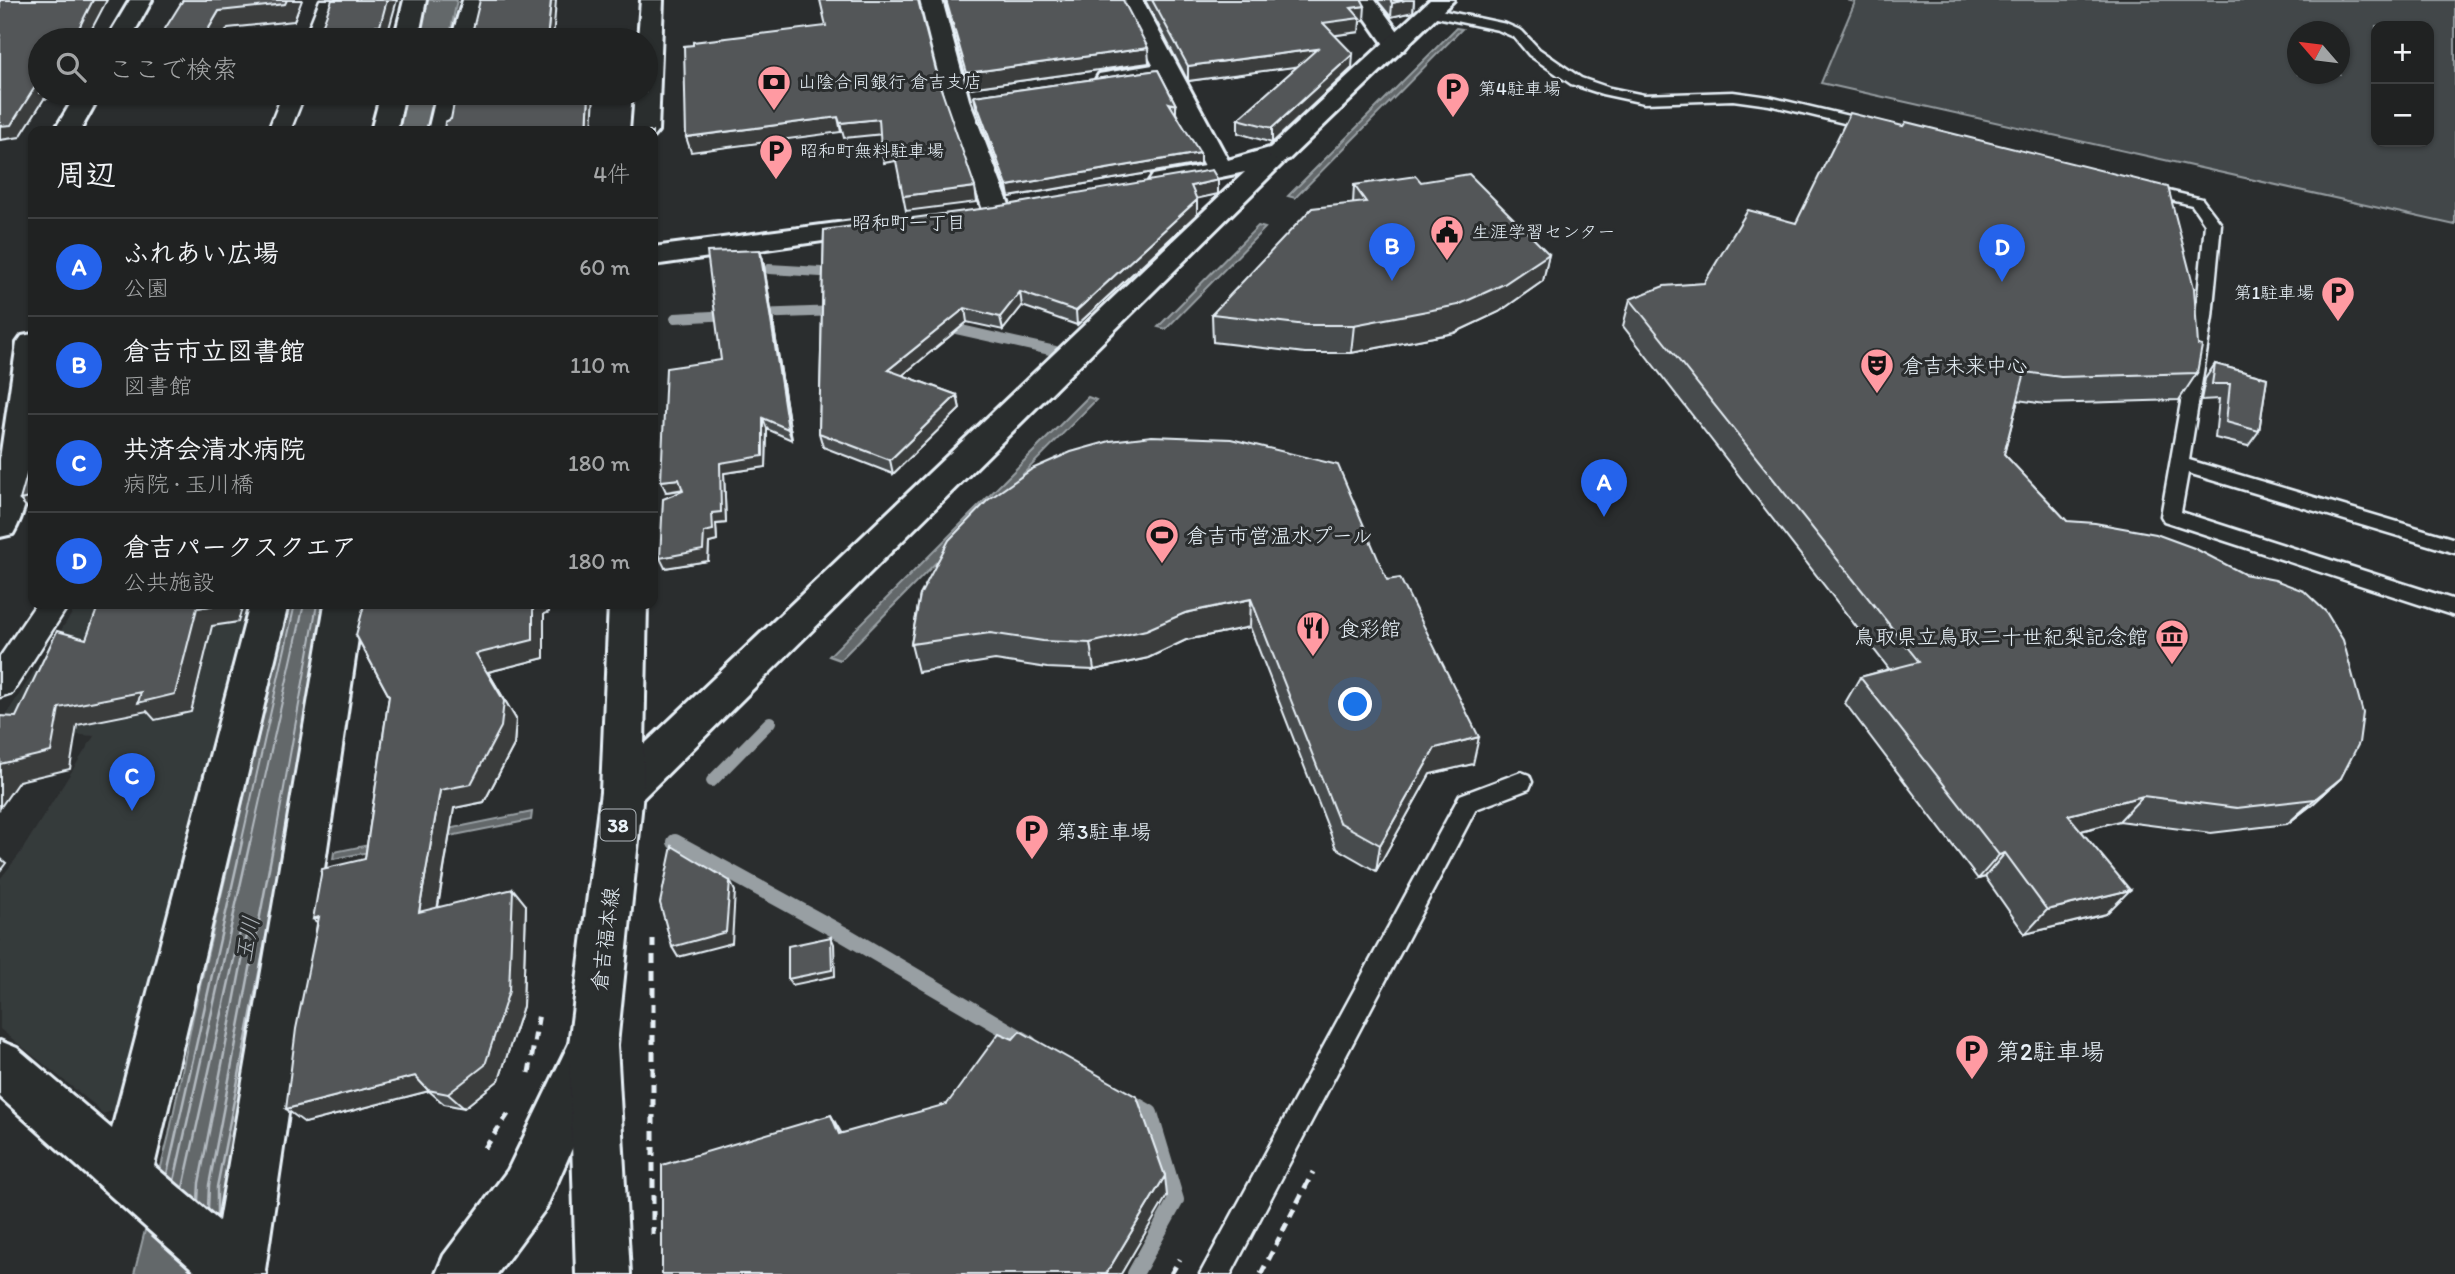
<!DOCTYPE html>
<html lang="ja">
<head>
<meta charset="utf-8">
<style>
	:root { --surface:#202222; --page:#2d2f2f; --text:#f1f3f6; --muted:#a2a4a5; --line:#3d3f40; --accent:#2563eb }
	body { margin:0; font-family:Itim,"Klee One",sans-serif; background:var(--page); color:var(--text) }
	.controls { position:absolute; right:21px; top:21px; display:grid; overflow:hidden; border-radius:14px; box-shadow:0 2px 5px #0004 }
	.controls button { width:63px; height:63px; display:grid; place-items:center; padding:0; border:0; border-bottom:2px solid var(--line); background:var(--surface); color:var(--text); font:35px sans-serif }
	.compass { position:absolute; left:2287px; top:21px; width:63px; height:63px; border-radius:50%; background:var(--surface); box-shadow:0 2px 5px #0004; rotate:298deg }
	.you { position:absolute; left:1356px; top:705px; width:24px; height:24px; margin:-18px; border:5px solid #fff; border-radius:50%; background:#1a73e8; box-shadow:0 0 0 10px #1a73e833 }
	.badge { display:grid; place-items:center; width:46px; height:46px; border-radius:50%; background:var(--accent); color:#fff; font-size:23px; font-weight:700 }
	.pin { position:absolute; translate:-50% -58px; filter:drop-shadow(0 2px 4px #0008) }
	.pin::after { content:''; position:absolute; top:37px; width:24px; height:21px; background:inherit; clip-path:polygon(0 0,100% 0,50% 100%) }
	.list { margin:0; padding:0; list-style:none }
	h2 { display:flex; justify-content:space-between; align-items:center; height:91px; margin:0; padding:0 28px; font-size:30px }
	h2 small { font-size:23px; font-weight:400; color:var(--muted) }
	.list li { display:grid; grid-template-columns:46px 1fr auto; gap:21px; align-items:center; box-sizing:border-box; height:98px; padding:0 28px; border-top:2px solid var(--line) }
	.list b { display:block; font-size:26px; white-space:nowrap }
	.list p { margin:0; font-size:23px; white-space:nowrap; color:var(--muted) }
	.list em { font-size:23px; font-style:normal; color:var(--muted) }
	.icon { flex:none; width:38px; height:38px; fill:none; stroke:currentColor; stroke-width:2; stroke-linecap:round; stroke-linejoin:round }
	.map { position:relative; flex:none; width:2455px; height:1274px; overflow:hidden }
	.search { position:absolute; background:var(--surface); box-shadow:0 2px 5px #0004; left:28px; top:28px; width:630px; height:77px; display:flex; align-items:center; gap:18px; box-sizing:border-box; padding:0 24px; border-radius:38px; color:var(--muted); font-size:26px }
	.panel { position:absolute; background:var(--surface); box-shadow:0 2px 5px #0004; left:28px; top:126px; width:630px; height:483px; border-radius:14px }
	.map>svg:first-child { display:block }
</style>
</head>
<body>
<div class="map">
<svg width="2455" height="1274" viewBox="0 0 2455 1274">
	<rect width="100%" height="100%" fill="#2a2d2e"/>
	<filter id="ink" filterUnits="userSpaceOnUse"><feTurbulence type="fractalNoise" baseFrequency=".0143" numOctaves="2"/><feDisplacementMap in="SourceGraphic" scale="14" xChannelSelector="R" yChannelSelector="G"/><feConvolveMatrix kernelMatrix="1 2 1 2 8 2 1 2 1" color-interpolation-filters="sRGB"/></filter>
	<g filter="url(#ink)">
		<path fill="#363a3b" d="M78,604H253L134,1085L125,1102L113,1111L102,1114L97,1107L0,1029V879L19,855L94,736L0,728V724Z"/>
		<path fill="#424648" stroke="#959ca0" stroke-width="2" fill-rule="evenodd" d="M1847,0H2455V225L1821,83L1855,2ZM2376,26H2429V142H2376ZM2298,32H2340V74H2298Z"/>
		<path fill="#63686b" stroke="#989fa3" stroke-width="2" d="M426,0H457L449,40H416Z
			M1456,28L1462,29L1295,198L1288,196Z
			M403,93H437L428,131H393Z
			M1258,226L1265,228L1166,329L1158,327Z
			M1088,397L1096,400L840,660L829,656Z
			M289,604H333L276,923L224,1188L222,1274H134L169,1135L193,1017Z
			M532,812L531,820L333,859L334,852Z"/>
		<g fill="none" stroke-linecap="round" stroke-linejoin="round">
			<path stroke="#b3bac0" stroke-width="2" d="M241,844L295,604
				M250,844L304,604
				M274,844L317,604"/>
			<path stroke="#b3bac0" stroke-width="2.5" d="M167,1174L242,842
				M174,1181L250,842
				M183,1188L242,923L246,921L249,925L199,1183L198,1201
				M208,1209L209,1185L274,842
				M217,1217V1187L266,938"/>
			<path stroke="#989fa3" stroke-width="10" d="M769,269L838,273
				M755,314L838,311
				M675,318L730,315
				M943,326L1055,351"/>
			<path stroke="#989fa3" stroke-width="12" d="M712,781L770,722
				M675,842L678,844"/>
			<path stroke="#989fa3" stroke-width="16" d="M675,842L845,935L1029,1043
				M1129,1101L1150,1113L1176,1200L1135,1274"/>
			<g stroke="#e8f1f8" stroke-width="5">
				<path id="service" d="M1431,8L1506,24L1522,31L1539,49L1581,78L1610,88L1644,95L1733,92L1769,97L1878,123L1880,126L1873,130L1769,105L1733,100L1644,103L1602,94L1571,84L1529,55L1514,37L1498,30L1427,15L1425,12Z
					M2143,185L2202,199L2221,224L2212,317L2189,460L2455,539V553L2188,473L2181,512L2455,600V616L2164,521L2161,516L2196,317L2205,224L2192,205L2138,192L2136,189L2138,186Z
					M1521,772L1529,775L1532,782L1529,789L1476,809L1231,1274H1200L1460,795Z"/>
			</g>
			<g stroke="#e8f1f8" stroke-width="5">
				<path id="pedestrian" d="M320,0H340L324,40H304Z
					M283,93H305L290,131H268Z
					M36,604H69L12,693L0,697V657Z"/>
			</g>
			<g stroke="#e8f1f8" stroke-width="6">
				<path id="minor" d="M404,0H426L418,40H394Z
					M463,0H485L475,40H451Z
					M920,0H942L969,100L1011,210L1007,216L997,218L987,216L983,210L945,100Z
					M1120,0H1142L1228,160L1280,145L1289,147L1293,153L637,804L622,810L607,804L601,792L607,780L1245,172L1163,189L1153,187L1149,181L1153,175L1204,166L1160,79L1108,86L1099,84L1096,79L1099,74L1153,65Z
					M1353,0H1375L1408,45L1404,50H1388Z
					M381,93H405L397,131H371Z
					M437,93H461L454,131H428Z
					M876,218L886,220L890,226L886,232L653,265V247Z
					M250,604H288L154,1166L219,1221L325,604H363L265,1270L266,1274H198L0,1097V1041L17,1048L112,1129Z"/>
			</g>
			<g stroke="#e8f1f8" stroke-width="6">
				<path id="tertiary" d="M130,0H152L130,40H106Z
					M1430,0H1454L1289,159L1280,161L1271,159L1267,153L1271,147Z
					M77,93H101L80,131H54Z
					M33,334C36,388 41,487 13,534L0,537V459L17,343L22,336Z
					M593,1023L610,1029L617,1046L546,1208L497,1274H436L444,1255L508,1170L576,1029Z"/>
			</g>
			<g stroke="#e8f1f8" stroke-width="6">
				<path id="primary" d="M641,0H663L658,131L653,137V131H632L635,93H646V40H638Z
					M609,604H647L643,792L617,1045L630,1274H576L569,1045L601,792Z"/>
			</g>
			<path stroke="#e8f1f8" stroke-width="5" stroke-dasharray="9 7" stroke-linecap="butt" d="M653,939V1235
				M529,1073L539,1013
				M485,1148L508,1114
				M1171,1274L1180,1259
				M1261,1274L1313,1172"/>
			<use href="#service" fill="#2a2d2e" fill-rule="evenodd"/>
			<use href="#pedestrian" fill="#2a2d2e" fill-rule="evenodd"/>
			<use href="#minor" fill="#2a2d2e" fill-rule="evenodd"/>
			<use href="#tertiary" fill="#2a2d2e" fill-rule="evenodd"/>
			<use href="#primary" fill="#2a2d2e" fill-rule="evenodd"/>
		</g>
		<path fill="#474b4d" stroke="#e8f1f8" stroke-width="2" d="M946,0L1149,63L969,88L948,13Z
			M1145,0H1362L1364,20L1360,21L1359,32L1335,35L1352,68L1272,143L1238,133V119L1298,66L1188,81Z
			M1377,0H1414L1413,12L1391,17Z
			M1158,70L1176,105V115L1200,164L1009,197L976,107L974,96Z
			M140,93H193L191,96L144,100Z
			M1421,182L1549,254L1543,281L1499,312L1454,333L1351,353H1305L1213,342L1212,314L1353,204L1354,185Z
			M1218,194L1196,198L1197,214L1077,325L1022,306L1003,330L967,322L902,375L957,395L960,409L893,474L823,447L819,433L824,230Z
			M763,260L792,440L767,429L766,467L724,473L726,523L716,524L717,541L709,543L708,561L665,568L683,491L682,490L666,492Z
			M1630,299L2197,373L2179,400L2045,404L2018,400L2004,454L2067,521L2341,778L2313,804L2287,824L2211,833L2119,821L2081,831L2106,914L2025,934L1985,877L1978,879L1845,703L1860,677L1889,669L1623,326Z
			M2215,364L2267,378L2259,431L2248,446L2215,438L2219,399L2201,400L2205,379Z
			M1387,580L1473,764L1430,774L1376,871L1336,848L1250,627L1186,640L1148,658L1094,670L1047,668L995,660L918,672L911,644L920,595Z
			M549,612L544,614V658L488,672L516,719L514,745L484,802L454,808L438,907L526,905L523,1006L499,1080L464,1108L444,1104L429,1091L305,1123L318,923L313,919L365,859L389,696L356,635Z"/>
		<path fill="#3a3d3e" stroke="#e8f1f8" stroke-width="2" d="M93,0H107L86,40H70Z
			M287,0H302L294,21L228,28L221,40H202L219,11Z
			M387,0H397L386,39L380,40H369L374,26Z
			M551,0H556L553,40H547Z
			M1405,0H1414L1413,12L1391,17L1392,3Z
			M1365,6L1364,20L1360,21L1359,32L1322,37L1323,23L1351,8Z
			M1148,48L1149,63L969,88L967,73Z
			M1317,49L1316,64L1188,81V66Z
			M1353,54L1352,68L1272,143V128Z
			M35,87H40V93H55L52,98L44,99L20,137L0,140V126Z
			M303,93H350V94L307,100Z
			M589,93H594L592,131H587Z
			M838,117L841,132L691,152L686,137Z
			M879,119L883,134L844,138L840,123Z
			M893,146L896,161L884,163L881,148Z
			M1200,153V164L1009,197L1007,186Z
			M1218,180V194L1191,200V186Z
			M975,187L977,202L906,211L903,196Z
			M1197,200V214L1077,325L1076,311Z
			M760,250L763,260L792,440L788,429Z
			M1549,254L1543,281L1499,312L1454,333L1351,353L1354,325Z
			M1020,292L1022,306L1003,330L1000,317Z
			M965,308L967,322L892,384L888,370Z
			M957,395L960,409L893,474L890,460Z
			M763,418L767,429L766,467L724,473L726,523L716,524L717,541L709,543L708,561L665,568L660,558L704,532L720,463Z
			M679,479L684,489L666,492L661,481Z
			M33,497V512L32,513L20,500Z
			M1251,599L1250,627L1186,640L1148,658L1094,670L1090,643L1185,613Z
			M223,604H243L238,622L212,626L191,712L155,720L147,711L77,725L70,769L19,781L0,808V764L59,708L197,608Z
			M533,604H549V612L544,614V658L488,672L516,719L514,745L484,802L454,808L434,928L419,912L440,790L476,654Z
			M1479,737L1473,764L1430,774L1376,871L1380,845L1435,748Z
			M2341,778L2313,804L2287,824L2315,799Z
			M2143,796L2119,821L2046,840L2068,815Z
			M2005,853L1985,877L1978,879L1999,855Z
			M0,858L6,863L0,871Z
			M730,881L735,891L732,943L678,957L672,947Z
			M513,889L526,905L523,1006L499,1080L464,1108L448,1094Z
			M2130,890L2106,914L2025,934L2047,910Z
			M831,937L834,944L835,976L792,985L788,979Z
			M415,1076L429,1091L305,1123L286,1109Z
			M831,1115L843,1136L839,1134Z
			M1165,1176L1167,1196L1121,1274H1106Z"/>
		<path fill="#535759" stroke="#e8f1f8" stroke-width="2" d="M0,0H93L75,36H72L70,40H40V87H35L11,125L0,126Z
			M183,0H287L285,4L219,11L202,40H158Z
			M332,0H387L380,26H374L369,40H317Z
			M480,0H551L547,40H465L468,31L473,29Z
			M820,0H918L940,86L975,187L903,196L893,146L881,148L879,119L840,123L838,117L686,137L684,46L693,45V42L826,26Z
			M946,0H1123L1148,48L967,73Z
			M1152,0H1362L1365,6L1351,8L1360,18L1323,23L1353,54L1272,128L1238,119L1317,49L1188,66Z
			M1390,0H1405L1392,3Z
			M1158,70L1176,105L1169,103L1200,153L1007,186L974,96Z
			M456,93H589L587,131H444L445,122L451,119Z
			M1850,113L1903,126L1906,122L2168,187L2194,288L2198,345L2202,346L2197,373L2061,377L2025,372L2004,454L2067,521L2095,523L2156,534L2194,548L2244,574L2275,580L2304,591L2326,612L2343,640L2363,713L2359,743L2341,778L2315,799L2237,808L2143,796L2068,815L2130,890L2047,910L2005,853L1999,855L1860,677L1919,662L1630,299L1664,286L1704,283L1748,210L1796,223Z
			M1212,170L1218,180L1191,186L1197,200L1076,311L1020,292L1000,317L965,308L888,370L957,395L890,460L819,433L824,230L995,207Z
			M1469,174L1549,254L1504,284L1458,305L1354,325H1306L1212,314L1312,208L1366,202L1354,185L1416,176L1421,182Z
			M760,250L788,429L763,418V456L720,463L721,512L712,513L713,530L704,532L703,550L660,558L663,499L683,491L679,479L661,481L666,368L721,360L707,252Z
			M2215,364L2267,378L2259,431L2226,422L2230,384H2212Z
			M1152,436L1231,439L1338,465L1387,580L1400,578L1479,737L1435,748L1380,845L1339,822L1251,599L1185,613L1146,630L1090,643L1043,641L990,633L911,644L920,595L949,540L988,500L1032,469L1071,452L1110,441Z
			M33,460V497L20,500L31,461Z
			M99,604H223L197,608L175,694L138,703L141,692L59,708L51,752L0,764V716L16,717L57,631L86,639Z
			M367,604H533V640L476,654L504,701L501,727L471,784L440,790L419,912L513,889L509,991L485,1065L448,1094L428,1090L415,1076L286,1109L296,1029L319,917L313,919L322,869L365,859L389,696L356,635L364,605Z
			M672,846L730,881L726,932L672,947L660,903Z
			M831,937L832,970L788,979V946Z
			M1020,1031L1137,1097L1165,1176L1106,1274H662V1165L831,1115L839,1134L947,1104L999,1033L1013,1039Z"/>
	</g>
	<defs>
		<g id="bank-pin" transform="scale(1.75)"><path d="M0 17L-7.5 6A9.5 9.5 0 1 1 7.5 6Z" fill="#ff9aa2" stroke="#2a2d2e"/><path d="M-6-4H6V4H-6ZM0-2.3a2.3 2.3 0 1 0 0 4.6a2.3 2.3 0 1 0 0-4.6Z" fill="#111"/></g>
		<g id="parking-pin" transform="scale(1.75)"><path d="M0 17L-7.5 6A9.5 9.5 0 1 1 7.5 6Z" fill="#ff9aa2" stroke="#2a2d2e"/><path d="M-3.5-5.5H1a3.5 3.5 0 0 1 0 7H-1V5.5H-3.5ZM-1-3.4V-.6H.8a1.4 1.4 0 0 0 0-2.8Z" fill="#111"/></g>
		<g id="civic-pin" transform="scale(1.75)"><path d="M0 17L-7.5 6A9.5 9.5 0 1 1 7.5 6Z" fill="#ff9aa2" stroke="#2a2d2e"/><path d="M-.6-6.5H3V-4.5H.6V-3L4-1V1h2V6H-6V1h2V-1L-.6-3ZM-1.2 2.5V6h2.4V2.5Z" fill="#111"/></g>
		<g id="theatre-pin" transform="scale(1.75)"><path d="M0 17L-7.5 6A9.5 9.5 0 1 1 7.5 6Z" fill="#ff9aa2" stroke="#2a2d2e"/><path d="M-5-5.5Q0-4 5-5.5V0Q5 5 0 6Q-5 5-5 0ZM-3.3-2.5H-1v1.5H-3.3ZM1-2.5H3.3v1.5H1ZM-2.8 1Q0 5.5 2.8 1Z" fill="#111"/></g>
		<g id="stadium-pin" transform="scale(1.75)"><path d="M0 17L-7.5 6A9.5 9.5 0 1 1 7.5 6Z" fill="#ff9aa2" stroke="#2a2d2e"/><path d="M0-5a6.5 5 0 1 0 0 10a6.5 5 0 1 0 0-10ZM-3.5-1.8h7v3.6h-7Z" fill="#111"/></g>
		<g id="restaurant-pin" transform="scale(1.75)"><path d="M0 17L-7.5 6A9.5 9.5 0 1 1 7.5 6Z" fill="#ff9aa2" stroke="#2a2d2e"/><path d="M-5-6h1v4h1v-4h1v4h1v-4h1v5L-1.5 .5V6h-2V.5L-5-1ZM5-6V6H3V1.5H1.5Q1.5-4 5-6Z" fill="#111"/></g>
		<g id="museum-pin" transform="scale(1.75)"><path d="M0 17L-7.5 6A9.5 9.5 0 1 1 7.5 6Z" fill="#ff9aa2" stroke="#2a2d2e"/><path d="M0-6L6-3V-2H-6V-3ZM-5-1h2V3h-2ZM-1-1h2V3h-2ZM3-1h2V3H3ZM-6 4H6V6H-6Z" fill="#111"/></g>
	</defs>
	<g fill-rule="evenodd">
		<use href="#bank-pin" x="774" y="82"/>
		<use href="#parking-pin" x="1453" y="89"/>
		<use href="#parking-pin" x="776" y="151"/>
		<use href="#civic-pin" x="1447" y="232"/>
		<use href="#parking-pin" x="2338" y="293"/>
		<use href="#theatre-pin" x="1877" y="365"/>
		<use href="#stadium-pin" x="1162" y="535"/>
		<use href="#restaurant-pin" x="1313" y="628"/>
		<use href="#museum-pin" x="2172" y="636"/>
		<use href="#parking-pin" x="1032" y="831"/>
		<use href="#parking-pin" x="1972" y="1051"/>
	</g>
	<g text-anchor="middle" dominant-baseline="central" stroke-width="6" stroke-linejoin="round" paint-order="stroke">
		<g font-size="18" fill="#e8f1f8" stroke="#2a2d2e" text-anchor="start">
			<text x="798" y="82">山陰合同銀行 倉吉支店</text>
			<text x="1478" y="89">第4駐車場</text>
			<text x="800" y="151">昭和町無料駐車場</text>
			<text x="1472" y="232">生涯学習センター</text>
			<text x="2314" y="293" text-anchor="end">第1駐車場</text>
		</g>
		<g font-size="19" fill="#e8f1f8" stroke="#2a2d2e">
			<text x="909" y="222">昭和町一丁目</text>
		</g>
		<rect fill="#2a2d2e" stroke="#afb6bb" stroke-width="2" x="600.5" y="809.5" width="35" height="31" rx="5"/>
		<g font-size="19" font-weight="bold" fill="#e8f1f8">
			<text x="618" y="825">38</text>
		</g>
		<g font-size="21" fill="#e8f1f8" stroke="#2a2d2e" text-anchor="start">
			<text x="1902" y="365">倉吉未来中心</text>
			<text x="1186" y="535">倉吉市営温水プール</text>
			<text x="1338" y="628">食彩館</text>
			<text x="2148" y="636" text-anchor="end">鳥取県立鳥取二十世紀梨記念館</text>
			<text x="1056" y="831">第3駐車場</text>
		</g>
		<g font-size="21" fill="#e8f1f8" stroke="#2a2d2e">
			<text transform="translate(605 939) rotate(-83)">倉吉福本線</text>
		</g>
		<g font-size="23" font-style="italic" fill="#acb3b9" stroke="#2a2d2e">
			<text transform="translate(247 939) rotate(-79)">玉川</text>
		</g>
		<g font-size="24" fill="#e8f1f8" stroke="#2a2d2e" text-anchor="start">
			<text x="1996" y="1051">第2駐車場</text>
		</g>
	</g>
</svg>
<div class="controls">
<button>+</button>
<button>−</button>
</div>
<svg class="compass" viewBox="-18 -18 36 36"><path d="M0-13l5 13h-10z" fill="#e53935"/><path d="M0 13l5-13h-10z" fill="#a2a4a5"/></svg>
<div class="you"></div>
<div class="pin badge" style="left:1604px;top:517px">A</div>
<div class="pin badge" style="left:1392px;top:281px">B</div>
<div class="pin badge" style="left:132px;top:811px">C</div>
<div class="pin badge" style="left:2002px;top:282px">D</div>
<div class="search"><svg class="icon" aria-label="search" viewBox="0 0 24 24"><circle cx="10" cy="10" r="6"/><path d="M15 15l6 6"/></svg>ここで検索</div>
<section class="panel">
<h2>周辺<small>4件</small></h2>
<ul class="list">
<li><span class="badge">A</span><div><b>ふれあい広場</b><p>公園</p></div><em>60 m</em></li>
<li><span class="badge">B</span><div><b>倉吉市立図書館</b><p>図書館</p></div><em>110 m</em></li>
<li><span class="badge">C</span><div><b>共済会清水病院</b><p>病院 · 玉川橋</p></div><em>180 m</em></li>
<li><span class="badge">D</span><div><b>倉吉パークスクエア</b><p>公共施設</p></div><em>180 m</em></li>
</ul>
</section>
</div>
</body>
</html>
